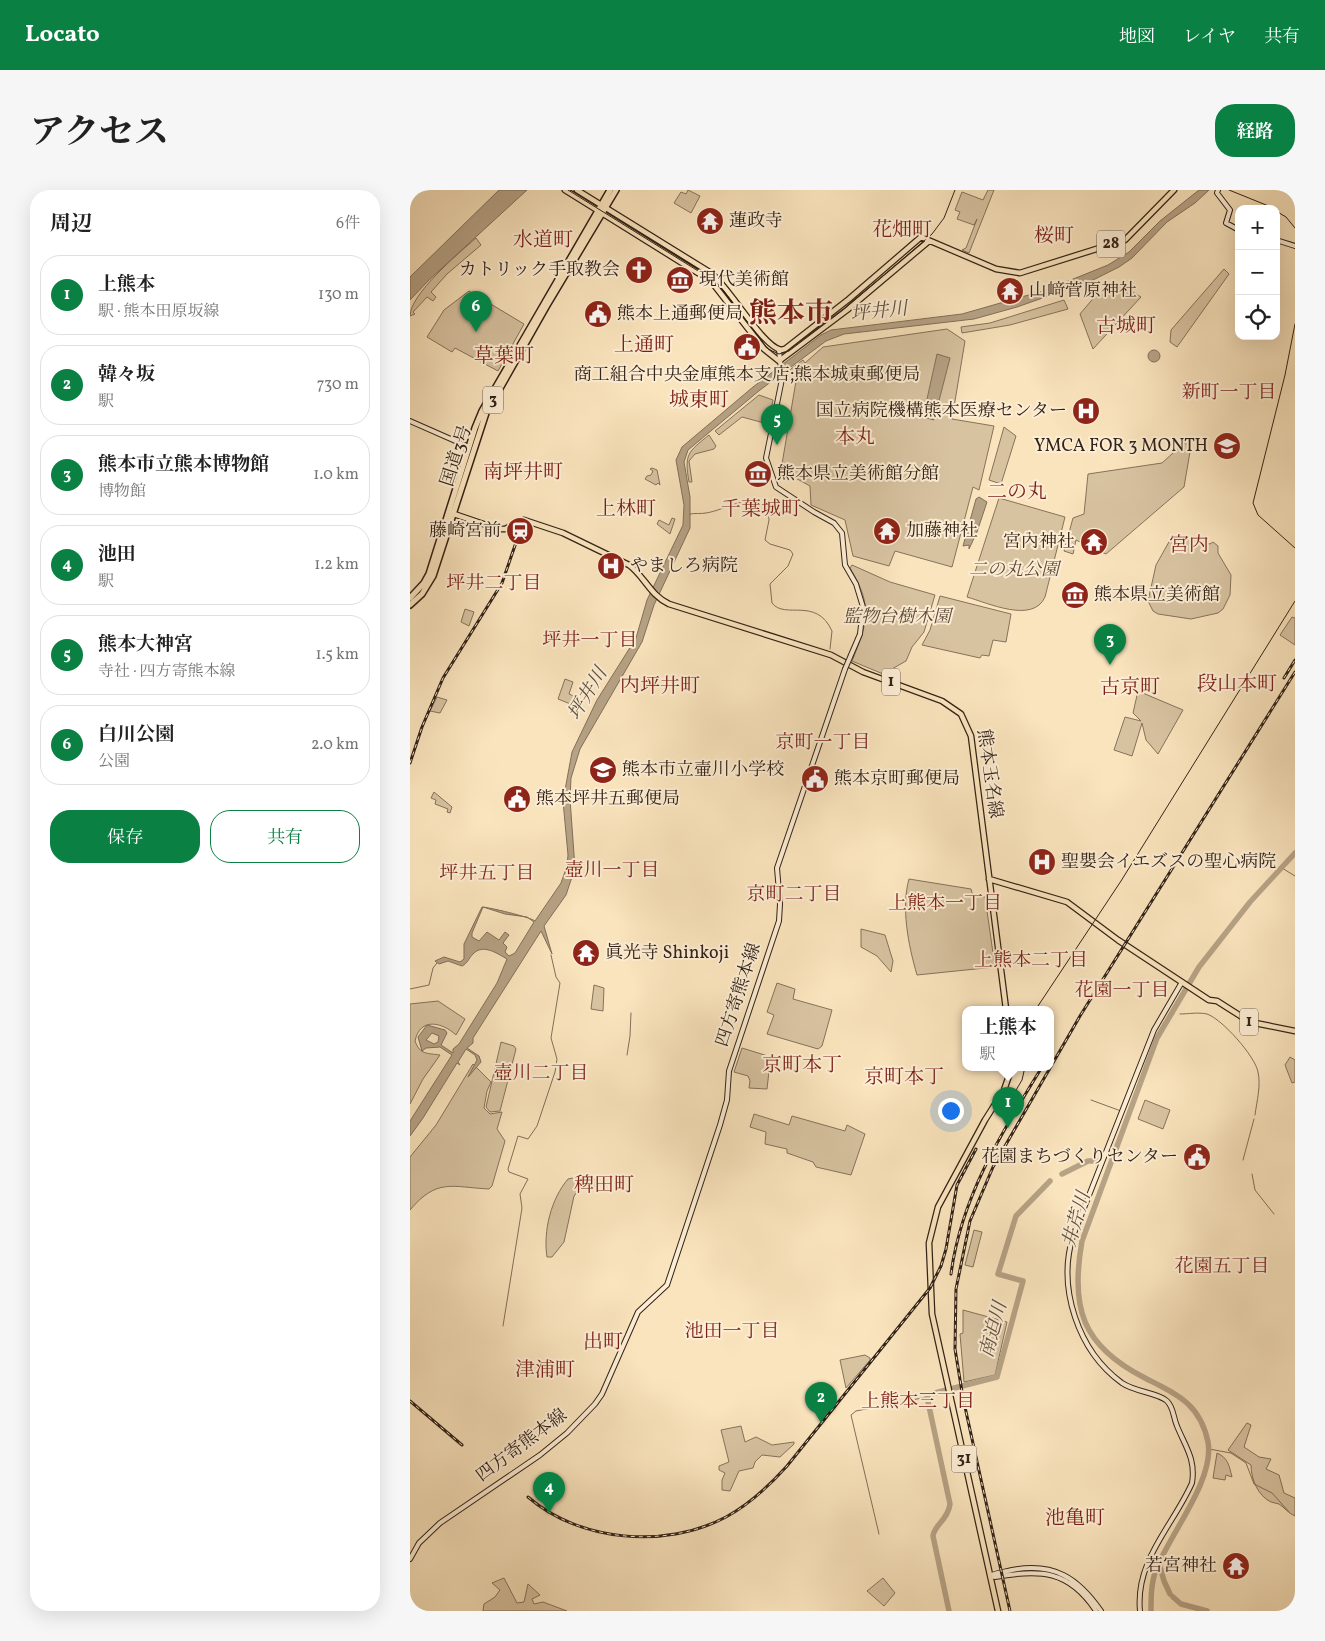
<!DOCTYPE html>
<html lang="ja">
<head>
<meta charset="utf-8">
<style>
	:root { --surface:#fff; --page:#f6f6f6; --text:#222; --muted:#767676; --line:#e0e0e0; --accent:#0b8043 }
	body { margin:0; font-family:Vollkorn,"Noto Serif JP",serif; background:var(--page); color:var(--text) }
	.controls { position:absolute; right:15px; top:15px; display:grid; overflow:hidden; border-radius:10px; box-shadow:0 5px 20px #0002 }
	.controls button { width:45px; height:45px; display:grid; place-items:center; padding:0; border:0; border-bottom:1px solid var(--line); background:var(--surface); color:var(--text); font:25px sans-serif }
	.you { position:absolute; left:540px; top:920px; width:18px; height:18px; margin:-12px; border:4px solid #fff; border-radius:50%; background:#1a73e8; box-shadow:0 0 0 8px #1a73e833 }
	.badge { display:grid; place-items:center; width:32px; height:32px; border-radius:50%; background:var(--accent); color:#fff; font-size:16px; font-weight:700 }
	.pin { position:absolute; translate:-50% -41px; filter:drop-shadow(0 1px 2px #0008) }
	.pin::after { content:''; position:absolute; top:26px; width:18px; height:15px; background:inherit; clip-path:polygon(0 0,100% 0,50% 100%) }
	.popup { position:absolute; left:552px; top:816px; width:92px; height:65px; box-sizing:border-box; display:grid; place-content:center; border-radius:10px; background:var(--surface); filter:drop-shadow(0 1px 4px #0005); font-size:16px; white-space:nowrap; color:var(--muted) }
	.popup b { font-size:19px; color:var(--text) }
	.popup::after { content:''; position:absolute; left:50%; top:100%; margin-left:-10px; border:10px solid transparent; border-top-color:var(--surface) }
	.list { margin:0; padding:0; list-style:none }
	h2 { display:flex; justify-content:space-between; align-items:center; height:65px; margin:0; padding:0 20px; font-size:21px }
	h2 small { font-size:16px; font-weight:400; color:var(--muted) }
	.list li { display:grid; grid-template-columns:32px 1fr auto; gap:15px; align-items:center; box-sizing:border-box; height:80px; margin:0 10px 10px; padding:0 10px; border:1px solid var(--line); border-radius:20px }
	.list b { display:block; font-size:19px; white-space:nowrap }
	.list p { margin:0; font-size:16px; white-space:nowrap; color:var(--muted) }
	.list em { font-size:16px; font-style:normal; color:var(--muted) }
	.actions { display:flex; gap:10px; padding:15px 20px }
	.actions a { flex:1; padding:11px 0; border:1px solid var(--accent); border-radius:20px; text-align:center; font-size:18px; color:var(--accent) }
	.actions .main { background:var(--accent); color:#fff }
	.icon { flex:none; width:28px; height:28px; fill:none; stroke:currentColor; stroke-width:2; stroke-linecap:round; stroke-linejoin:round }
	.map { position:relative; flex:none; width:885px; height:1421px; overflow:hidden; border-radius:20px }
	header { display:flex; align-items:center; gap:30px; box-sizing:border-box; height:70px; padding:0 25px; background:var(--accent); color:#fff }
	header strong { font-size:24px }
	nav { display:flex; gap:28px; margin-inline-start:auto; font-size:18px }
	.intro { display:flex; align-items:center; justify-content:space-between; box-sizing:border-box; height:120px; padding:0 30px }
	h1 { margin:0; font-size:35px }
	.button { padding:12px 22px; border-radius:20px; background:var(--accent); color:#fff; font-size:18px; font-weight:700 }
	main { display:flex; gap:30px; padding:0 30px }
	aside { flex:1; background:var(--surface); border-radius:20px; box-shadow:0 5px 20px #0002 }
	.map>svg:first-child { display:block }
</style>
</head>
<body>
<header>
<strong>Locato</strong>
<nav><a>地図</a><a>レイヤ</a><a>共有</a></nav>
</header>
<div class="intro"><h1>アクセス</h1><a class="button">経路</a></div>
<main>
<aside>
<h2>周辺<small>6件</small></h2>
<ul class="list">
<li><span class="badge">1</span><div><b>上熊本</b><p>駅 · 熊本田原坂線</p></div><em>130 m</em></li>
<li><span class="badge">2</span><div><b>韓々坂</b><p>駅</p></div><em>730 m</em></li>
<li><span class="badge">3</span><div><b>熊本市立熊本博物館</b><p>博物館</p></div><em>1.0 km</em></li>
<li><span class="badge">4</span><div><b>池田</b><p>駅</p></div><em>1.2 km</em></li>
<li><span class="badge">5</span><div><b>熊本大神宮</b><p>寺社 · 四方寄熊本線</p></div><em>1.5 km</em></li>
<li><span class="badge">6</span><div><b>白川公園</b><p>公園</p></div><em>2.0 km</em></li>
</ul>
<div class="actions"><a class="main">保存</a><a>共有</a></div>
</aside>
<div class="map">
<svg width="885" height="1421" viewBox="0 0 885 1421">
	<rect width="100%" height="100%" fill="#fae4bd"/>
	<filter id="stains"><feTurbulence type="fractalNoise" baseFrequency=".004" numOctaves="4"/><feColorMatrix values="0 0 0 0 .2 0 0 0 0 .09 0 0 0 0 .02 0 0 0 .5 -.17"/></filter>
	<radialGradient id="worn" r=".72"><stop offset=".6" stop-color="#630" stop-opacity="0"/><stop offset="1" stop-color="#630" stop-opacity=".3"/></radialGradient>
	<path fill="#d8c3a1" stroke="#85725c" d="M278,0L290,6L281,23L264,13L271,2L276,4Z
		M578,0H584L559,63L552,60L556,58L567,29L564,35L547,29L550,22L545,20L552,2L573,10Z
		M66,48L71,55L37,84L21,102L26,107L23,111L17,107L3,122L5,124L0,126C0,104 49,63 66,48Z
		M814,79L819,84L767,157L760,152L761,140Z
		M710,94L731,107L683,159L670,124L686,105Z
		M59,101L114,134L88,181L45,158L42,162L17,147L34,120Z
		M654,110L658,119L600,135L552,143L551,137L580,133Z
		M537,139L555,151L542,229L584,236L569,300L563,297L542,377L485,361L479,376L443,366L435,330L401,315L400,296L371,280L386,191L381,188L387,185L377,182L393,170L395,173L413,157Z
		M349,205L363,210L358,234L332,227L309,245L305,241Z
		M594,237L606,246L591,294L579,290Z
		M299,245L306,256L304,259L285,264L279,271L282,292H279C274,264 278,262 299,245Z
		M774,253L781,256L774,297L696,364L666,350L663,364L654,361L663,328L674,324L678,284L752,273Z
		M242,278L247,280L250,295L248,293L246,295L235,289L237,286L241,285L243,281L240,279Z
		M589,308L655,327L635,407C623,434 578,413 557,407Z
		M262,328L265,329L260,344L247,334L249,330L259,335Z
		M782,348L800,354L803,352L808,356V363L821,385L820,405L813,419L808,423L781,429L748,424L743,421L738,411L746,375L760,350Z
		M442,375L480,392L525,405L514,442L502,457L496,471L473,484L442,471C458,432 463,416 440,378Z
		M530,406L601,424L596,452L583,450L579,466L572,465L570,468L512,455L520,440Z
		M55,419L64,422L59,436L51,432Z
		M882,427L885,428V455L870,445Z
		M155,489L163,492L159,504L166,507L163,515L148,509Z
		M728,501L773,520L748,564L736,550L732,533L722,566L704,560L715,527L731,531L723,523Z
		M27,507L37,510L30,523L20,521Z
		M24,602L42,617L40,623L37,622L38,619L25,614L26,610L21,608Z
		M499,689L561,699L563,706L575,707L585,777L507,785C498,754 491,717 499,689Z
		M451,739L475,745L483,771L481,782L467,766L451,757Z
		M367,793L385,799L383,809L422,820L412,856L408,859L357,844L364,825L357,822Z
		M184,795L194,798L193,821L181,819Z
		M28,811L55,829L46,845C32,832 10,827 5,851C10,865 17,863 30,865L13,889L0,914V814Z
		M91,852L104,856L106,859L90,921L80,922L76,917Z
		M332,858L361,867L357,880L359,881L357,899L339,898L340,891L338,886L324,882Z
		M880,867L885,870V892L882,893L875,875Z
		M63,874L81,892L77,901L74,918L80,924L92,922L87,939L95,951L82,996L79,999C41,997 27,988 0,1020V967L26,935Z
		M735,910L760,920L753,939L728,929Z
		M344,924L379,935L382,926L435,941L437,935L455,944L441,985L406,977L403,972L377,963V959L355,954L356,942L340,937Z
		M172,986L186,990L187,996L169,1000L164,1006L154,1052L142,1067H137C133,1041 141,1009 158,989Z
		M564,1040L572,1042L563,1077L555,1075Z
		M553,1120L597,1132L585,1185L554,1192L550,1144L553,1143Z
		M455,1165L460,1168V1170L436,1198L430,1170Z
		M837,1233L841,1235L834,1257L849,1267L861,1269L856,1279L869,1285L874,1303L885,1308V1326C878,1323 875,1318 869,1314C866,1313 864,1313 861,1312C848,1306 841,1289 841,1275L818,1260Z
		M331,1236L335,1252L346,1247L362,1255L384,1252V1254L370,1267L352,1265L345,1272L343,1278L329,1281L320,1301L312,1300V1290L315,1283L309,1280V1276L319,1272L311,1240Z
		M807,1263C818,1268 819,1275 822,1287L816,1285L815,1290L803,1288Z
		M94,1388L107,1413L114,1412L118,1394L130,1405L122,1409L124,1414L133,1412L157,1421H73L74,1414L85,1407L90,1400L82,1393Z
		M473,1388L485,1403L474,1416L457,1401Z"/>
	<path fill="#b6a285" stroke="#816f59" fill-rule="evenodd" d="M89,0H117L19,90L0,110V87Z
		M789,0H799L785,13L757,32L722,68L709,77L681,91L607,117L564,129L434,144L416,151L350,200L278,260L274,272L280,307V338L244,415L232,452L170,559L161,588L160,609L165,678L156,705L134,736L142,764L131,741L63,848V853L57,858L69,866L71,872L58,887L67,870L65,865L56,859L48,872L50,875L47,873L13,928L0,946V931L42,865L30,857L16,858L12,861L8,847L17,835L35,840L37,843L31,855L43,863V859L49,854L87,793L97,769C88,764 73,753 63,764C58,769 58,773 52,776L38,771L29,774L25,771L34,767L50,772L54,769V754L72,717C78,717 120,727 125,731L151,693L157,676L158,665L153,611L162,562L187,510L226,448L237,410L273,335L274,315L266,270L272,257L343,197L411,145L421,140L552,124L636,100L698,75L719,62L750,31ZM73,717L95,724L117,727L124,732L105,763L99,766L95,762L97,757L93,753L99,745L95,742L89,750L77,742L69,751L62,747V743ZM22,843L29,846L28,852L24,854L16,850Z
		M738 166a6 6 0 1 1 12 0a6 6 0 1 1-12 0Z
		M527,164L540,168L524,230L513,227Z
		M569,307L577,312L567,342L559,359V355L553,356L566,309Z"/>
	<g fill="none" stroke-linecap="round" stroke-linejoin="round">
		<path stroke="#816f59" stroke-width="1" d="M280,324C285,323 290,324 296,323C316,320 339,302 358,318L359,330L355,350L360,354L380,360L383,364L378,376L360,394L362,413C375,430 406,406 422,441L420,459
			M872,678L885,686
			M0,799L19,795L23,778L27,773
			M770,824C778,824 788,822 797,824C812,829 845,866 848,882C851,896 847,910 845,925
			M760,825L764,824
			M217,865L220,846L221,823
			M681,910L711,921
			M833,970L844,929
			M842,984L845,1000L864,1024
			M93,1136L112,1018L110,1004L118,989L99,982L98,979L108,946L118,949L127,936L145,882L147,869L141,848L150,793L146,787L141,765
			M799,1259L821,1263L836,1273L844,1294L862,1303L880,1323
			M469,1344L441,1225L446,1221L517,1207"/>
		<path stroke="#b6a285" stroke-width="5.5" d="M652,984L678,971H688
			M749,1373L754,1391L760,1404
			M763,1407L771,1414L797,1421
			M539,1421L523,1346C524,1335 538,1330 540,1314L517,1207L521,1204L587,1187L613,1091L588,1084L606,1026L640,991
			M741,1421C741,1408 741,1393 746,1380C759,1345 805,1290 798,1252C790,1213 766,1204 735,1188C672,1156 660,1118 672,1051L747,848L789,777L840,712L885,663"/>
		<g stroke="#322217" stroke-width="6">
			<path id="secondary" d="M808,0L807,3L820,20L816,33L829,40
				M866,50L885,56
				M369,160L372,189L356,268L366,297L404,322L424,333L432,343L435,375L446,394L453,417L450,444L441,465
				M0,231L59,257
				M0,1369L9,1353L30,1333L130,1265L157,1243L185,1214L192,1204L228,1122L257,1095L310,935L317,910L319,881L369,731L370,714L367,678L435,479
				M580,1386C587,1382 595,1382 602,1380C644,1372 668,1388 691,1421
				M580,1386L585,1387C630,1379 659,1380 686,1421
				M730,1421C725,1370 763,1336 782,1293C786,1269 775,1256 767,1236C763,1227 764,1218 757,1211C749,1203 725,1202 712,1193C668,1161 647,1098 663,1046L744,840L772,792"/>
		</g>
		<g stroke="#322217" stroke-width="7">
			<path id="primary" d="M155,0L301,91L354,159L369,171L437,120L519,51
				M167,0L301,83C320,98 352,156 371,160L375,159L439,109L511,47L586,79L610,83L715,50L764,0
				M41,323L88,339H95L114,330L153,343L219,375C235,387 240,405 259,414L421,465L453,482L532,511L551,524L561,546L596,819
				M579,689L657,712L708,750L799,810L807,811L840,832L885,841
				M588,1421L522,1124L519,1053L528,1017L575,930L594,900L602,877"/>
		</g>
		<g stroke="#322217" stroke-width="8">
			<path id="highway" d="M0,408L14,393L19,384L65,238L72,221L200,0
				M0,415L12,404L23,386L76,223L136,117L206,0"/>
		</g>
		<use href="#secondary" stroke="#fcedd4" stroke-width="4"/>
		<use href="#primary" stroke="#fae4bd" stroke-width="4.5"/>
		<use href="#highway" stroke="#fae4bd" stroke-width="5"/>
		<path stroke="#322217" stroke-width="1" d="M158,0L301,89L313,100L358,159L369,164L379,161L433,120L522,44L534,28L545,0
			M819,0L866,19
			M866,21L876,27L885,38
			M885,134L875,185L843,313L848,325L885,358
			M626,819L711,691L885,411
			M624,877H625
			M592,924L612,890L615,877"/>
		<g stroke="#322217" stroke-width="3">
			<path id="rail" d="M874,488L885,470
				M0,573L12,537L33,488L92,393L110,341
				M541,1084C551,1007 592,942 632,877
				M0,1211L52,1255
				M118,1307C170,1352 256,1359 316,1327C340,1314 359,1296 377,1276L520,1098L531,1076L536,1059L547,995L566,959
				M600,1421L553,1208L545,1159L546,1099L560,1031L583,977L670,826L885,482"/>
		</g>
		<use href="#rail" stroke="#fcedd4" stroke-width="1" stroke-dasharray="4" stroke-linecap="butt"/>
		<g stroke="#322217" stroke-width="6" stroke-linecap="butt">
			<path id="secondary-bridge" d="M435,479L441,465"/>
		</g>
		<use href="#secondary-bridge" stroke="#fcedd4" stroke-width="4"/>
	</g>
	<defs>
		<g id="temple-disc" transform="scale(1.4375)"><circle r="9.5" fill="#8f2418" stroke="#fcedd4"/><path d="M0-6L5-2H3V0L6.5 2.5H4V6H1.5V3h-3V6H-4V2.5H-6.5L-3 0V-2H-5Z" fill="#fff"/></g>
		<g id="church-disc" transform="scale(1.4375)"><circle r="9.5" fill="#8f2418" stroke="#fcedd4"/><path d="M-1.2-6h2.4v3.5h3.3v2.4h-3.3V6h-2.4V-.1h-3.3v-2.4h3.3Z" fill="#fff"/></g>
		<g id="museum-disc" transform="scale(1.4375)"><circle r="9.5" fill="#8f2418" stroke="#fcedd4"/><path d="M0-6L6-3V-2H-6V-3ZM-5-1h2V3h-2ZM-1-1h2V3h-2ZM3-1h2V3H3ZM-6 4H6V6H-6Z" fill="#fff"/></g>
		<g id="civic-disc" transform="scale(1.4375)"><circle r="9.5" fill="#8f2418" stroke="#fcedd4"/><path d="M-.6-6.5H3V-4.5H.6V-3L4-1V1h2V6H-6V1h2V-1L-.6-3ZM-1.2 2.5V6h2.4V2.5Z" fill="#fff"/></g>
		<g id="hospital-disc" transform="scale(1.4375)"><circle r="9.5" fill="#8f2418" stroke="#fcedd4"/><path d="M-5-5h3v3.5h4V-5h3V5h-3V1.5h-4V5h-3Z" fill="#fff"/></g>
		<g id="university-disc" transform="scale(1.4375)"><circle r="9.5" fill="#8f2418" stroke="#fcedd4"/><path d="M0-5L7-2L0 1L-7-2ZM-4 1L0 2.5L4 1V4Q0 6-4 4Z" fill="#fff"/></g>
		<g id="station-disc" transform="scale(1.4375)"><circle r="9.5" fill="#8f2418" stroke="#fcedd4"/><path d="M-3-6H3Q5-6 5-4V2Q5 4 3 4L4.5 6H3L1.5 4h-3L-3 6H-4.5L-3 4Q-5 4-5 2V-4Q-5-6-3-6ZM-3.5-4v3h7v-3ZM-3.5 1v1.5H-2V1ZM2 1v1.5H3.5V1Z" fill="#fff"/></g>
		<g id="school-disc" transform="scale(1.4375)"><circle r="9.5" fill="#8f2418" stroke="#fcedd4"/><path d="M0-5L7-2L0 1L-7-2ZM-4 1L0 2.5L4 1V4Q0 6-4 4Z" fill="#fff"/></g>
	</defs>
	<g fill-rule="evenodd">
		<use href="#temple-disc" x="300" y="31"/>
		<use href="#church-disc" x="229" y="80"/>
		<use href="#museum-disc" x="270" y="90"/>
		<use href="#temple-disc" x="600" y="101"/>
		<use href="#civic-disc" x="188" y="124"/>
		<use href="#civic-disc" x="337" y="157"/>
		<use href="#hospital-disc" x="676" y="221"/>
		<use href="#university-disc" x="817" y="256"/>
		<use href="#museum-disc" x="348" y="284"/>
		<use href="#station-disc" x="110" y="341"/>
		<use href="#temple-disc" x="477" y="341"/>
		<use href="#temple-disc" x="684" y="352"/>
		<use href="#hospital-disc" x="201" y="376"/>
		<use href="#museum-disc" x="665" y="405"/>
		<use href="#school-disc" x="193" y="580"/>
		<use href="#civic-disc" x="405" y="589"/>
		<use href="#civic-disc" x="107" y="609"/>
		<use href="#hospital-disc" x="632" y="672"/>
		<use href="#temple-disc" x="176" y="763"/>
		<use href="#civic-disc" x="787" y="967"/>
		<use href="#temple-disc" x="826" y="1376"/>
	</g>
	<g text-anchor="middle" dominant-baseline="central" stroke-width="4" stroke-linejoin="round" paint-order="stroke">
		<g fill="#fcedd4" stroke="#6f5f50" stroke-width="1">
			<rect x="687" y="40.5" width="28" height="27" rx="4"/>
			<rect x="73" y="196.5" width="20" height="27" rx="4"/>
			<rect x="472" y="478.5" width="18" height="27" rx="4"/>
			<rect x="830" y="818.5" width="18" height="27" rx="4"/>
			<rect x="541.5" y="1255.5" width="25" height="27" rx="4"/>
		</g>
		<g font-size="16" font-weight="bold" fill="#322217">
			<text x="701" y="54">28</text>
			<text x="83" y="210">3</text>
			<text x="481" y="492">1</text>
			<text x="839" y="832">1</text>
			<text x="554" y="1269">31</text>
		</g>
		<g font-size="18" fill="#322217" stroke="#fcedd4" text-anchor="start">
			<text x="319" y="31">蓮政寺</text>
			<text x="210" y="80" text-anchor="end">カトリック手取教会</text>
			<text x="289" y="90">現代美術館</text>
			<text x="619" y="101">山﨑菅原神社</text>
			<text x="207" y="124">熊本上通郵便局</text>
			<text x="337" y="185" text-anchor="middle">商工組合中央金庫熊本支店;熊本城東郵便局</text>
			<text x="657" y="221" text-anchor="end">国立病院機構熊本医療センター</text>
			<text x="798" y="256" text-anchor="end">YMCA FOR 3 MONTH</text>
			<text x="367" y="284">熊本県立美術館分館</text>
			<text x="91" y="341" text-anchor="end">藤崎宮前</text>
			<text x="496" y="341">加藤神社</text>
			<text x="665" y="352" text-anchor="end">宮內神社</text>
			<text x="220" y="376">やましろ病院</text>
			<text x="684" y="405">熊本県立美術館</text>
			<text x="212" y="580">熊本市立壷川小学校</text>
			<text x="424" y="589">熊本京町郵便局</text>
			<text x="126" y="609">熊本坪井五郵便局</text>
			<text x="651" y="672">聖嬰会イエズスの聖心病院</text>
			<text x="195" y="763">眞光寺 Shinkoji</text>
			<text x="768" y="967" text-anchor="end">花園まちづくりセンター</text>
			<text x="807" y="1376" text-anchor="end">若宮神社</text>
		</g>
		<g font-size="18" fill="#322217" stroke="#fcedd4">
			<text transform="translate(47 266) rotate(-72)">国道3号</text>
			<text transform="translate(579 584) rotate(82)">熊本玉名線</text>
			<text transform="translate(329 805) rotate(-72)">四方寄熊本線</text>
			<text transform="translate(112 1256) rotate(-37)">四方寄熊本線</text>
		</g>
		<g font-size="18" font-style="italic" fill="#5c4a3a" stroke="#fcedd4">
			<text x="604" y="380">二の丸公園</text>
			<text x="487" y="427">監物台樹木園</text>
		</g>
		<g font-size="19" font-style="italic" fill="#604f3e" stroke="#fcedd4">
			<text transform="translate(469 122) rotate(-6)">坪井川</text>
			<text transform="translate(178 504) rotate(-59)">坪井川</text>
			<text transform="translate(667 1030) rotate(-74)">井芹川</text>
			<text transform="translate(584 1140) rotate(-75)">南迫川</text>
		</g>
		<g font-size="19" fill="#7a1f14" stroke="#fcedd4">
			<text x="819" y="203">新町一丁目</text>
			<text x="84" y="394">坪井二丁目</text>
			<text x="180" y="451">坪井一丁目</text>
			<text x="413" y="553">京町一丁目</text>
			<text x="202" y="681">壺川一丁目</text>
			<text x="77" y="684">坪井五丁目</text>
			<text x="384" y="705">京町二丁目</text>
			<text x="535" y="714">上熊本一丁目</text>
			<text x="621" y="771">上熊本二丁目</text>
			<text x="712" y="801">花園一丁目</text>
			<text x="131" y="884">壺川二丁目</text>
			<text x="812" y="1077">花園五丁目</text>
			<text x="322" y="1142">池田一丁目</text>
			<text x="508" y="1212">上熊本三丁目</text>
		</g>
		<g font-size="20" fill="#7a1f14" stroke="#fcedd4">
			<text x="492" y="41">花畑町</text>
			<text x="644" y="47">桜町</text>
			<text x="133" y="51">水道町</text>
			<text x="716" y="137">古城町</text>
			<text x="234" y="156">上通町</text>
			<text x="94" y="167">草葉町</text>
			<text x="289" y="211">城東町</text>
			<text x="445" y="248">本丸</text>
			<text x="113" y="283">南坪井町</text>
			<text x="607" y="303">二の丸</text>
			<text x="216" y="320">上林町</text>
			<text x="351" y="320">千葉城町</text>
			<text x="779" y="356">宮内</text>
			<text x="827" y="495">段山本町</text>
			<text x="250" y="497">内坪井町</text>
			<text x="720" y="498">古京町</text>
			<text x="392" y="876">京町本丁</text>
			<text x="494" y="888">京町本丁</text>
			<text x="194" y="996">稗田町</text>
			<text x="193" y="1153">出町</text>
			<text x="135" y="1181">津浦町</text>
			<text x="665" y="1329">池亀町</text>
		</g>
		<g font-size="28" font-weight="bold" fill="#7a1f14" stroke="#fcedd4">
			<text x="381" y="124">熊本市</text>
		</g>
	</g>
	<rect width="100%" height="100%" filter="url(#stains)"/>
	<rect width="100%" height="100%" fill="url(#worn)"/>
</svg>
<div class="controls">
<button>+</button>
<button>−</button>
<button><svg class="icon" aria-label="locate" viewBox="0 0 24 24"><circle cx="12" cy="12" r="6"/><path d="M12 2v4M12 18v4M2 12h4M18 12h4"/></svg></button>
</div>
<div class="you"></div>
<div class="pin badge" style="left:598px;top:938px">1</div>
<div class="popup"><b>上熊本</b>駅</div>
<div class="pin badge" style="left:411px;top:1233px">2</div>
<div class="pin badge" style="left:700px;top:475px">3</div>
<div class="pin badge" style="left:139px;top:1323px">4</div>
<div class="pin badge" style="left:367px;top:255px">5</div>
<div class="pin badge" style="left:66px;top:142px">6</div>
</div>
</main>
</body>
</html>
